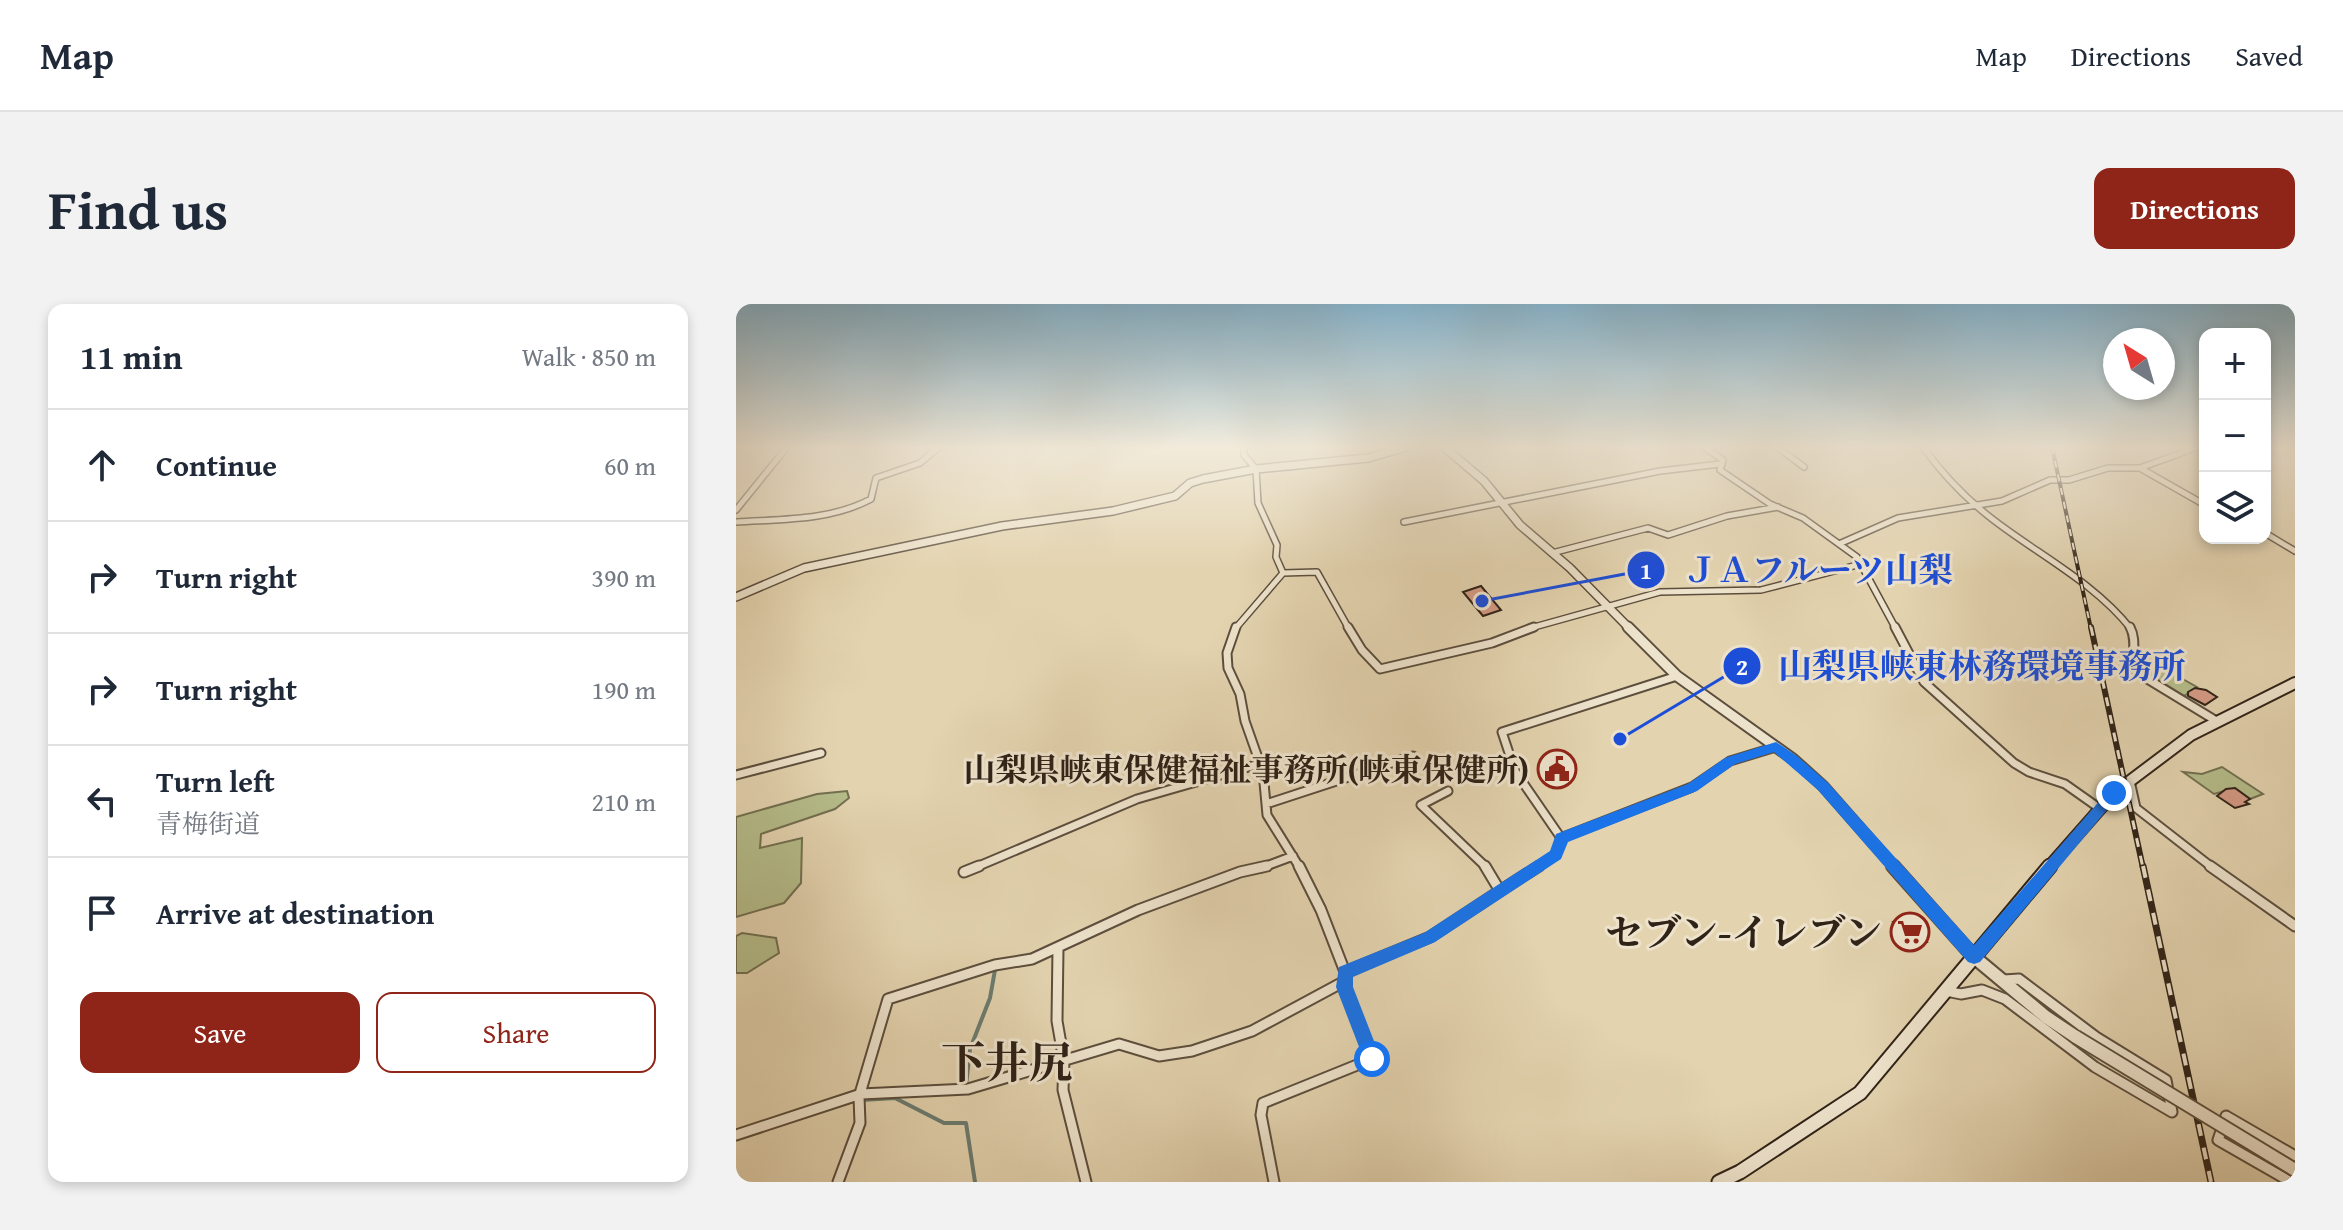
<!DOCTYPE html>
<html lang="en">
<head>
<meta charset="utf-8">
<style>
	:root { --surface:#fff; --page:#f2f2f3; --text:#1f2937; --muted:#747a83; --line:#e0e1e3; --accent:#8f2418 }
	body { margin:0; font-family:"Gentium Book Plus","Noto Serif JP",serif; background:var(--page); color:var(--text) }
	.controls { position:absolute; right:24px; top:24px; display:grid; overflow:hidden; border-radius:16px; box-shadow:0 4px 12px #0003 }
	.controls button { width:72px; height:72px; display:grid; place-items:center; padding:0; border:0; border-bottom:2px solid var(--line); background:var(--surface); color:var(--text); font:40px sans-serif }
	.compass { position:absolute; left:1367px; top:24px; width:72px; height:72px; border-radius:50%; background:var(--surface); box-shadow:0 4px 12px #0003; rotate:323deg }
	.stop { position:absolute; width:24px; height:24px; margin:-18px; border:6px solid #1a73e8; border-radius:50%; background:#fff }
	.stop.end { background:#1a73e8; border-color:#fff; box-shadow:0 2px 8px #0008 }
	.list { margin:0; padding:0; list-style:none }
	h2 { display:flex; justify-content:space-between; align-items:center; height:104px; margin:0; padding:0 32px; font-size:34px }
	h2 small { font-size:26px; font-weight:400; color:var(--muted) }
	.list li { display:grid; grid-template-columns:52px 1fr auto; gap:24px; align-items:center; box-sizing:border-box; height:112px; padding:0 32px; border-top:2px solid var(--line) }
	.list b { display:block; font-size:30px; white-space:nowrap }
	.list p { margin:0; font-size:26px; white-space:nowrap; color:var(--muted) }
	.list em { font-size:26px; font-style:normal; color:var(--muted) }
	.actions { display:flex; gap:16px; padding:24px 32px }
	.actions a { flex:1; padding:18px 0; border:2px solid var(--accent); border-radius:16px; text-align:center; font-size:28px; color:var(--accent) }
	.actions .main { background:var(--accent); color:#fff }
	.icon { flex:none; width:44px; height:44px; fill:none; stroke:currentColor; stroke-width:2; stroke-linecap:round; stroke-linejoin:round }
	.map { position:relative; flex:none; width:1559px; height:878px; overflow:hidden; border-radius:16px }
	header { display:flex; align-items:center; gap:48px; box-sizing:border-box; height:112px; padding:0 40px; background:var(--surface); border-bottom:2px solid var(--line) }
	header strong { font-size:38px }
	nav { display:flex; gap:44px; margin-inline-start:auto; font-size:28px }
	.intro { display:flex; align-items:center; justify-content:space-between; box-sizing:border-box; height:192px; padding:0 48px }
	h1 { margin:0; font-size:56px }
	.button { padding:20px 36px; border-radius:16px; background:var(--accent); color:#fff; font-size:28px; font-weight:700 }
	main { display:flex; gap:48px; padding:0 48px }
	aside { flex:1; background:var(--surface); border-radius:16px; box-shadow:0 4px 12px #0003 }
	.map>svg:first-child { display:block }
</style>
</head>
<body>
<header>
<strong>Map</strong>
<nav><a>Map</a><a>Directions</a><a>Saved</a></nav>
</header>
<div class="intro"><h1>Find us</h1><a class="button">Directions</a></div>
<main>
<aside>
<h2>11 min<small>Walk · 850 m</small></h2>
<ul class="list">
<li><svg class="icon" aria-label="ahead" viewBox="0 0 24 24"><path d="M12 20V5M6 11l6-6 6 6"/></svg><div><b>Continue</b></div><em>60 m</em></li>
<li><svg class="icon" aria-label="right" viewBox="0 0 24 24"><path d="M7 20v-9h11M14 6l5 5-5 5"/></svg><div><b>Turn right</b></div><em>390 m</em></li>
<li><svg class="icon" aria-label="right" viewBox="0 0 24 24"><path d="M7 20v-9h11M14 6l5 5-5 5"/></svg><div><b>Turn right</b></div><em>190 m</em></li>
<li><svg class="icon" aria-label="left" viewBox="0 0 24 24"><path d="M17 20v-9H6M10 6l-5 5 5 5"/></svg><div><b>Turn left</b><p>青梅街道</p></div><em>210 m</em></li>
<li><svg class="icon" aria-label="arrive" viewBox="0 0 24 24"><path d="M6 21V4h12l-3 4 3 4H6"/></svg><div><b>Arrive at destination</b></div></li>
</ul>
<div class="actions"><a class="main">Save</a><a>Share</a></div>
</aside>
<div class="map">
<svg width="1559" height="878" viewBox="0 0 1559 878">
	<rect width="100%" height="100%" fill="#e3d3af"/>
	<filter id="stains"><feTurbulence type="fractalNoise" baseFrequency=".0025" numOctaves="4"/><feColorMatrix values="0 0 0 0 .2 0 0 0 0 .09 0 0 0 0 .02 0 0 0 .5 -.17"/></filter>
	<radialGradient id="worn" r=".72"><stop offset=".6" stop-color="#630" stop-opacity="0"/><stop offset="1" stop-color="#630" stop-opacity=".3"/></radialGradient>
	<path fill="#b5bc8a" stroke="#726f50" stroke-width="2" d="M1409,354L1461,383L1448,392L1408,367Z
		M1486,463L1527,490L1514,495L1499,484L1478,490L1447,468L1466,470Z
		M111,487L113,494L99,505L25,530L24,544L66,534L65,579L48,599L0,613V513L81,490Z
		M6,629L40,634L43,649L11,669H0V632Z"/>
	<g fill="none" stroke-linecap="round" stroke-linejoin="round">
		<path stroke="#6c7c70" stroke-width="4" d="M230,782L234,745L254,694L259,666
			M126,796L159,794L208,819H230L239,878"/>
	</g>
	<path fill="#d59b85" stroke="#2f2217" stroke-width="2" d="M745,282L765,306L747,312L727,288Z
		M1459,384L1470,386L1481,393L1469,401L1452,392V388Z
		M1499,484L1514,495L1509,498L1513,500L1499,504L1481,492L1490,485Z
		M1172,614L1191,638L1175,643L1157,618Z"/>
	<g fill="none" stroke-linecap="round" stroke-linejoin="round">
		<g stroke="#5c4e3d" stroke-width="8">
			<path id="minor-far2" d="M968,143L987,156L984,166L1034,200L1067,214L1121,253L1160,325
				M1041,143L1068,163
				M1187,143C1207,171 1228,193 1255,214C1301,250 1358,278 1395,325
				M1404,164L1469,201
				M0,206L51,143
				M0,218C45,215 94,217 135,195L140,174L184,159L203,143
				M668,218L924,167L984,160
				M1529,229L1559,247
				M1103,240L1162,214L1266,197L1314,176H1333L1372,164H1404L1462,143
				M816,249L912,224L932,231L991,212L1042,203
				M547,269L581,268L613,325
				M499,325L547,269L540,253L541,241L522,199L520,165L508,151V143
				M791,325L924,288L1025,286L1125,260"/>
		</g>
		<g stroke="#5c4e3d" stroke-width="11">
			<path id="minor-far1" d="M500,323L491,349L492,364L504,390L509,417L527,468L531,511L564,564
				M612,323L626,346L644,365L756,339L798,323
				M1159,323L1188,378L1278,459L1293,468L1329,480L1363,504
				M1394,323C1402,338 1394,353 1400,368L1482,418
				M0,471L85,449
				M1394,477L1400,504L1477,564
				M712,487L685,501L751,564
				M530,500L677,452
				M825,534L956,483L994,457L1040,443
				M238,564L401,495L523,460
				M525,564L557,552
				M800,564L820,551L825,534L779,467L766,428L941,372"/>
		</g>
		<g stroke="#5c4e3d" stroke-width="13">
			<path id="minor" d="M749,562L764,587L803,562
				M1474,562L1559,622
				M228,568L243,562
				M322,645L321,717L328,757L327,786L350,878
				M609,668L694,633L764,587
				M1268,676L1283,675L1360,733L1430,776L1436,808
				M1210,687L1225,690L1246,686L1269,695L1359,763L1436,808
				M0,831L125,790L232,785L383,740L423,752L456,747L516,727L609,677
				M102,878L124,819L123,793L152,695L259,661L296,655L402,606L504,568L531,562
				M538,878L525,811L527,799L636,755L609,683V668L585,606L563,562
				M1555,878L1482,836L1490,812L1559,852"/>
		</g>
		<g stroke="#5c4e3d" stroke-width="10">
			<path id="tertiary-far2" d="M708,143L748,177L784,221L834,264L894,325
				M0,293L68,264L266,222L377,207L439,192L454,179L467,175L520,165L632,154L671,143"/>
		</g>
		<g stroke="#5c4e3d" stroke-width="13">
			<path id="tertiary-far1" d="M892,323L941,372L1057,455L1087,482L1159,564"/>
		</g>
		<g stroke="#5c4e3d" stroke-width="16">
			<path id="tertiary" d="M1157,562L1238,653L1310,713L1340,733"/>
		</g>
		<g stroke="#2f2217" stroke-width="14">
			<path id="secondary-far1" d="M1312,564L1378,489L1455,431L1559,379"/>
		</g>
		<g stroke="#2f2217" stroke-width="17">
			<path id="secondary" d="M983,878L1004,868L1124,789L1314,562"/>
		</g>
		<use href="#minor-far2" stroke="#ede2cb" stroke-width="5"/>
		<use href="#minor-far1" stroke="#ede2cb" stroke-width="7"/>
		<use href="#minor" stroke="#ede2cb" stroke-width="9"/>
		<use href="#tertiary-far2" stroke="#ede2cb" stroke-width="7"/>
		<use href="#tertiary-far1" stroke="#ede2cb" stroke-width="9"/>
		<use href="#tertiary" stroke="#ede2cb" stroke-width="12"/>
		<use href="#secondary-far1" stroke="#ede2cb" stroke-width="10"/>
		<use href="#secondary" stroke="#ede2cb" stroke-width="13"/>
		<g stroke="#2f2217" stroke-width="4">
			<path id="rail-far2" d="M1316,143L1355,325"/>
		</g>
		<g stroke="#2f2217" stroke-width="6">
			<path id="rail-far1" d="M1355,323L1407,564"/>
		</g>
		<g stroke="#2f2217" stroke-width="7">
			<path id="rail" d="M1407,562L1475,878"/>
		</g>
		<use href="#rail-far2" stroke="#ede2cb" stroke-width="2" stroke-dasharray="7" stroke-linecap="butt"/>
		<use href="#rail-far1" stroke="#ede2cb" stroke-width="3" stroke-dasharray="9" stroke-linecap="butt"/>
		<use href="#rail" stroke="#ede2cb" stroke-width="4" stroke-dasharray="12" stroke-linecap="butt"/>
		<g stroke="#5c4e3d" stroke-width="16" stroke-linecap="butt">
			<path id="tertiary-bridge" d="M1340,733L1559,866"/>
		</g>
		<use href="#tertiary-bridge" stroke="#ede2cb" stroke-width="12"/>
	</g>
	<linearGradient id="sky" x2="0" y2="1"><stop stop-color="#87b6d0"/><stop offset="0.54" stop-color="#f2ebdb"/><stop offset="1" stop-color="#f2ebdb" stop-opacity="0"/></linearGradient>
	<rect width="1559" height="266" fill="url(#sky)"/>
	<path fill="#1a73e8" d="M1040,438L1061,452L1092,479L1238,641L1373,486H1383L1385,489L1244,658L1238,660L1232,658L1082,486L1038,448L999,460L961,487L832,538L825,555L699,638L617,673V683L645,755L642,761L636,764L630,761L600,683L603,663L688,629L814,547L820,530L952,480L989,454Z"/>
	<defs>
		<g id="civic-ring" transform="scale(2)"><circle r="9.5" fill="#ede2cb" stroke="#8f2418" stroke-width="1.5"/><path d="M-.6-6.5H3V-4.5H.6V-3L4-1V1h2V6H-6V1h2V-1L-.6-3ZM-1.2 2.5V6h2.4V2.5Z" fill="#8f2418"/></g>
		<g id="supermarket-ring" transform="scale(2)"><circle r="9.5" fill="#ede2cb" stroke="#8f2418" stroke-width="1.5"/><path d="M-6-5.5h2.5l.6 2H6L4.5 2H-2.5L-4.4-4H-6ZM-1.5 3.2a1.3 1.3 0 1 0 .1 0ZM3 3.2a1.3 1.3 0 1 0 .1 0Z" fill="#8f2418"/></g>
	</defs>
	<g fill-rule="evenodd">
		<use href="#civic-ring" x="821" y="465"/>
		<use href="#supermarket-ring" x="1174" y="628"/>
	</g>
	<g text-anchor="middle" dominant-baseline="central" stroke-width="6" stroke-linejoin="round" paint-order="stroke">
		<g font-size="32" font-weight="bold" fill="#2f2217" stroke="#ede2cb" text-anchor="end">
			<text x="793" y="465">山梨県峡東保健福祉事務所(峡東保健所)</text>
		</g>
		<g font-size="38" font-weight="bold" fill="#2f2217" stroke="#ede2cb" text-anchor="end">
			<text x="1146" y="628">セブン-イレブン</text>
		</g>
		<g font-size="44" font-weight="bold" fill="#2f2217" stroke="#ede2cb">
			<text x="271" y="758">下井尻</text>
		</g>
	</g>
	<path fill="none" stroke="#1d4ed8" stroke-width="3" d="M746 297L910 266M884 435L1006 362"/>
	<g fill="#1d4ed8" stroke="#ede2cb" stroke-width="3">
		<circle cx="746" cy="297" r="8"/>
		<circle cx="884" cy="435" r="8"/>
		<circle cx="910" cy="266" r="20"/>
		<circle cx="1006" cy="362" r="20"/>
	</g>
	<g font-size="24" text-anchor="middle" font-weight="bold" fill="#fff">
		<text x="910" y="275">1</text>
		<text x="1006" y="371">2</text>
	</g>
	<g font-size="34" text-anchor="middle" font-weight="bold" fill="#1d4ed8" stroke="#ede2cb" stroke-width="6" stroke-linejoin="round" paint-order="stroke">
		<text x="1082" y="278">ＪＡフルーツ山梨</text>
		<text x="1246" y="374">山梨県峡東林務環境事務所</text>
	</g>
	<rect width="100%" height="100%" filter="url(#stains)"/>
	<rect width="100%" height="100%" fill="url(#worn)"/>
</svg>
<div class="controls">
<button>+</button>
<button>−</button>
<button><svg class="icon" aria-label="layers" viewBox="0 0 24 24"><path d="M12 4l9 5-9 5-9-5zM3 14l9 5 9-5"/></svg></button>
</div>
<svg class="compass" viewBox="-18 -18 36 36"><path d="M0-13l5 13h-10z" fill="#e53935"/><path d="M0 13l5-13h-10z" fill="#747a83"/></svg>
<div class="stop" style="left:636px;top:755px"></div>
<div class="stop end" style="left:1378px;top:489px"></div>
</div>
</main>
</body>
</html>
